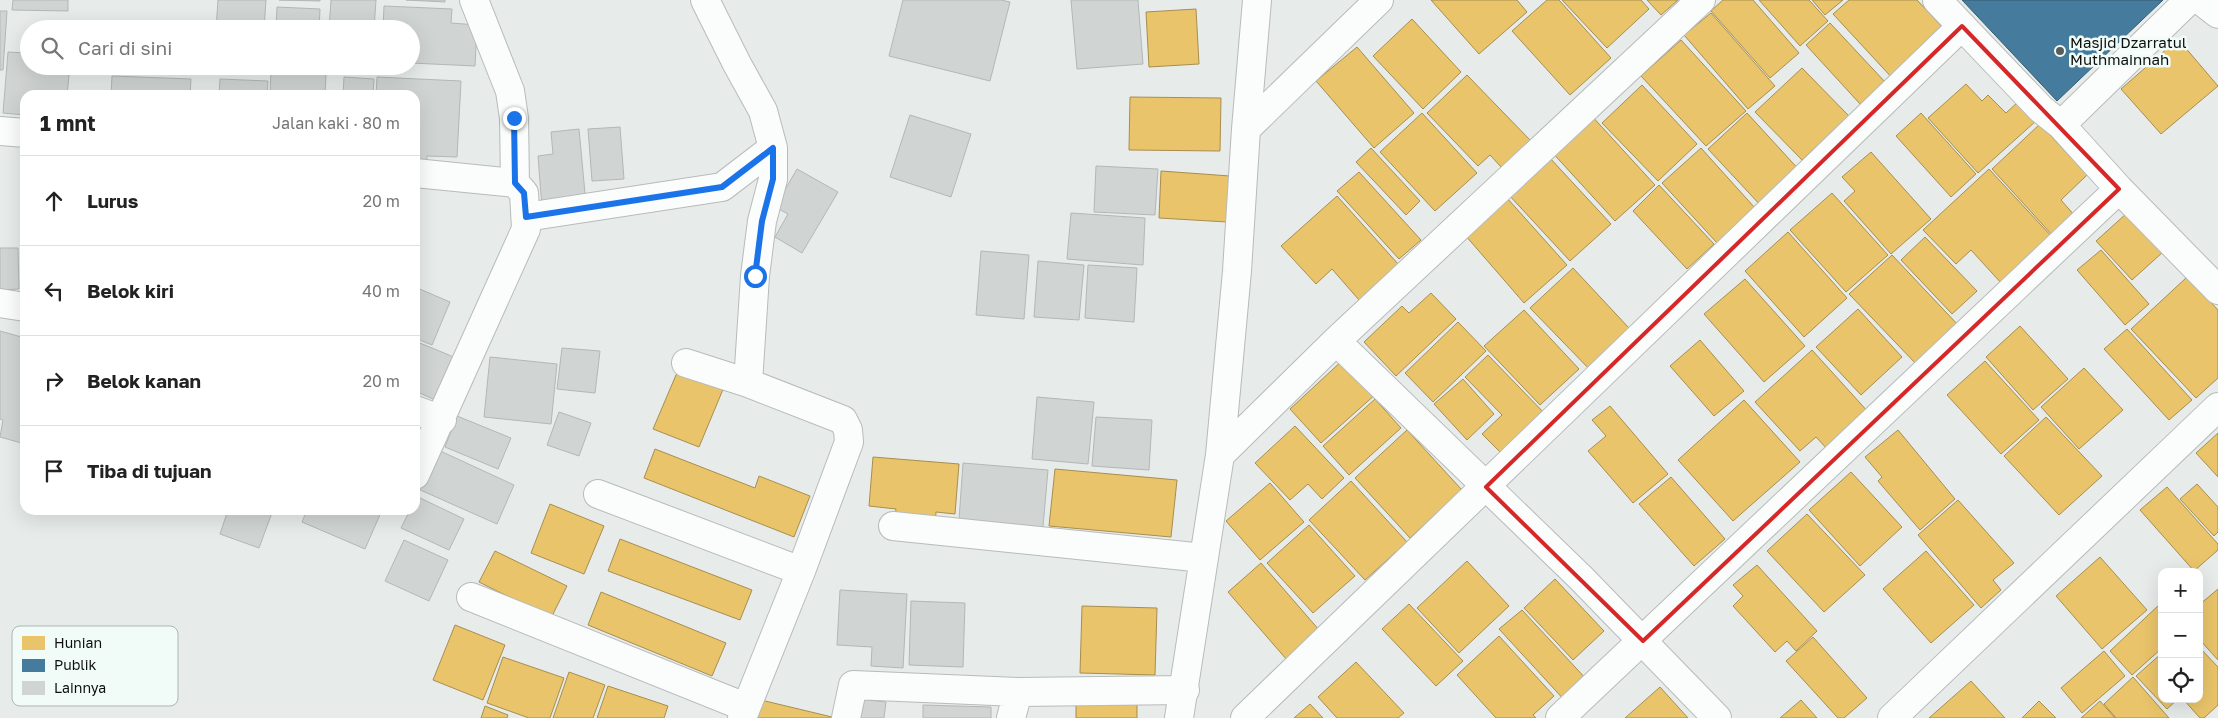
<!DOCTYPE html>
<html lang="id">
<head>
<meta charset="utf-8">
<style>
	:root { --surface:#fff; --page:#f2f2f2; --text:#222; --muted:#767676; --line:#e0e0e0 }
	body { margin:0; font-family:"Golos Text",sans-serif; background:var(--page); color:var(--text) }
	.controls { position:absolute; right:15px; bottom:15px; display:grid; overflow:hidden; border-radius:10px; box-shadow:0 5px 20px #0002 }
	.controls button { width:45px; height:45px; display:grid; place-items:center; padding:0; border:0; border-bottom:1px solid var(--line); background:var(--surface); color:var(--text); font:25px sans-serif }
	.stop { position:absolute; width:15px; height:15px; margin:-11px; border:4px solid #1a73e8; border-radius:50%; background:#fff }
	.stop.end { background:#1a73e8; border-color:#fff; box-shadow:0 1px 5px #0008 }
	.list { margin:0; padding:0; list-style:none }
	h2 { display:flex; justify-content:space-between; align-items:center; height:65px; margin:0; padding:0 20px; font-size:21px }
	h2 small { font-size:16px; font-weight:400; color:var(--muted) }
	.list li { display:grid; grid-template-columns:32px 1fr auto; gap:15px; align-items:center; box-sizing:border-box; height:90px; padding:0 20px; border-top:1px solid var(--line) }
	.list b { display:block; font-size:19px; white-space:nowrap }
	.list em { font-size:16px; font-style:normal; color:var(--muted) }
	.icon { flex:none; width:28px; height:28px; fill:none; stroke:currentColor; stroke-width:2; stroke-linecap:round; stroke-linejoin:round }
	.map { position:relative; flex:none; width:2218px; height:718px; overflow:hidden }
	.search { position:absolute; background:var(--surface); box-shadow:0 5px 20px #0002; left:20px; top:20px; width:400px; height:55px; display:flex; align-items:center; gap:12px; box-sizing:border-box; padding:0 18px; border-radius:28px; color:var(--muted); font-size:19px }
	.panel { position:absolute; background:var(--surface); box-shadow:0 5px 20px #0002; left:20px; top:90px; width:400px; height:425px; border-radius:15px }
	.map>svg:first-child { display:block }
</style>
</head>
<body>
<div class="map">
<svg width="2218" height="718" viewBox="0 0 2218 718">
	<rect width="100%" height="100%" fill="#e7ecea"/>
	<path fill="#e9c46a" stroke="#a78e4f" d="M1431,0H1517L1527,12L1479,54Z
		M1547,0H1559L1611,58L1570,95L1512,31Z
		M1562,0H1641L1649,9L1607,48Z
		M1647,0H1678L1661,15Z
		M1723,0H1753L1799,53L1770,78L1711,11Z
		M1759,0H1809L1828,21L1800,46Z
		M1812,0H1843L1825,15Z
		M1849,0H1917L1947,32L1894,80L1833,14Z
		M1196,9L1199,64L1149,67L1146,12Z
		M1711,13L1775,86L1748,109L1684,35Z
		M1412,19L1461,72L1423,109L1373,56Z
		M1830,23L1886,83L1861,105L1806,45Z
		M2178,39L2218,86L2161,134L2121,89Z
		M1681,40L1746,111L1706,146L1641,76Z
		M1357,47L1414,113L1374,148L1316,81Z
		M1802,68L1849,116L1802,160L1755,112Z
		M1467,75L1531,141L1502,168L1490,155L1478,166L1427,113Z
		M1966,84L1982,101L1988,95L2006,113L2019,101L2036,121L1978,173L1928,118Z
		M1642,85L1697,144L1658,181L1602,123Z
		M1130,97L1221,98L1220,151L1129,150Z
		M1422,113L1477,173L1435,211L1380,152Z
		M1747,113L1802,173L1763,208L1708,149Z
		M1921,113L1976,174L1951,197L1896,136Z
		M1590,114L1655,185L1615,221L1550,150Z
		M2040,124L2087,175L2061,200L2075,216L2053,236L1992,169Z
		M1371,148L1420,201L1406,215L1356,162Z
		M1701,148L1755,208L1717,243L1662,183Z
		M1871,152L1931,219L1891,254L1844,201L1855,191L1842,177Z
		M1549,157L1611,224L1570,261L1508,194Z
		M1989,169L2053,238L2002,284L1971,250L1956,264L1923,230Z
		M1161,171L1230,176L1227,222L1159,218Z
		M1359,172L1421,240L1399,259L1337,191Z
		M1659,185L1714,244L1687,269L1633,211Z
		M1832,193L1888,255L1846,292L1790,230Z
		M1337,196L1399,265L1359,300L1332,269L1316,284L1281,246Z
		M1507,198L1567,265L1524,303L1465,235Z
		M2127,213L2163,252L2132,280L2096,241Z
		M1788,232L1847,298L1804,337L1745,271Z
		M1925,237L1977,291L1952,314L1901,260Z
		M2101,250L2149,304L2125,325L2077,270Z
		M1892,255L1960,327L1918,366L1849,294Z
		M1573,268L1629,328L1611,345L1619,353L1595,375L1530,308Z
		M2187,277L2218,310V378L2196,398L2131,329Z
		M1745,279L1805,346L1764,382L1704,314Z
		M1431,293L1456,319L1396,376L1364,342L1402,306L1409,313Z
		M1858,309L1902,357L1861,395L1816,347Z
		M1524,310L1579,369L1540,405L1484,346Z
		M1458,322L1486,351L1433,402L1405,373Z
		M2020,326L2068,379L2033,410L1986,357Z
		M2127,329L2192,400L2169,420L2104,349Z
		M1700,340L1744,391L1714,416L1670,366Z
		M1812,350L1870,414L1829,451L1816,437L1800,451L1755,402Z
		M1488,355L1549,418L1506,458L1482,434L1502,415L1465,377Z
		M1345,358L1377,393L1321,443L1290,409Z
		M1985,361L2039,420L2001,454L1947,395Z
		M679,368L724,387L699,447L653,429Z
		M2084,368L2123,410L2079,449L2041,407Z
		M1463,379L1494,414L1467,440L1434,404Z
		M1375,399L1401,428L1349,475L1323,446Z
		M1744,400L1800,462L1733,521L1678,460Z
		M1610,406L1668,474L1633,503L1588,451L1606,436L1592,420Z
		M2046,417L2102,476L2059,515L2004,456Z
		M1295,426L1344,478L1322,499L1308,484L1290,500L1255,463Z
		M1407,430L1462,490L1410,538L1355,478Z
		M1898,430L1955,499L1920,530L1878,481L1882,477L1865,457Z
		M2218,433V477L2196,453Z
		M655,449L755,488L759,476L810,496L794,537L644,478Z
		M873,457L959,464L955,514L936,512L935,525L894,522L896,509L869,506Z
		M1055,469L1177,480L1171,537L1049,526Z
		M1851,472L1902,527L1860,566L1809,510Z
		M1671,477L1725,539L1694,566L1639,504Z
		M1351,481L1407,542L1365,580L1309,520Z
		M1270,483L1304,522L1260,560L1226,521Z
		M2197,484L2218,507V532L2214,536L2180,499Z
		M2167,487L2218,544V550L2194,571L2140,510Z
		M1958,500L2014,563L1993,580L2001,590L1981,608L1918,535Z
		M550,504L604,526L584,574L531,553Z
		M1807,514L1865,575L1824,612L1767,551Z
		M1309,525L1355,576L1313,613L1267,563Z
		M620,539L752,590L740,620L608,571Z
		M495,551L567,586L551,618L479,582Z
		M1926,551L1974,605L1931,643L1883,589Z
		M2100,557L2147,610L2102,649L2056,596Z
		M1467,561L1509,606L1459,653L1417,608Z
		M1261,563L1320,631L1287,660L1228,592Z
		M1757,565L1817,631L1796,651L1787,641L1775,652L1733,606L1743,596L1733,585Z
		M1555,579L1604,631L1573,660L1524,608Z
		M2218,589V660L2199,639V605Z
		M601,592L726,643L712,676L588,625Z
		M1409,604L1463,661L1436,686L1382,629Z
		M2160,604L2162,606V648L2132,675L2110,651Z
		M1082,606L1157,608L1155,675L1080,673Z
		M1522,610L1589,682L1567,703L1499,629Z
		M455,625L505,645L483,700L433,680Z
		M1499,636L1554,696L1533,715L1536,718H1496L1457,675Z
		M1813,637L1867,698L1844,718H1838L1786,661Z
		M2199,647L2218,667V705L2204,718H2200L2183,699H2199Z
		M2104,651L2125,676L2082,713L2061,688Z
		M2162,653V699H2178L2167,709L2136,676Z
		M503,657L564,678L550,718H529L487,703Z
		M1356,662L1404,713L1398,718H1337L1318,697Z
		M569,672L605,685L593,718H553Z
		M2133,677L2169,718H2116L2104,704Z
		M1971,681L2005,718H1929Z
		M608,686L668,706L664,718H597Z
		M1660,687L1688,718H1625Z
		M1076,698L1137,699V718H1076Z
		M761,700L832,717L831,718H756Z
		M1801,700L1817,718H1780Z
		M2039,701L2056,718H2022Z
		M2100,701L2115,718H2081Z
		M1310,704L1323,718H1294Z
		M485,706L508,715L507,718H481Z"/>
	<path fill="#457b9d" stroke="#345b72" d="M1962,0H2163L2057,101Z"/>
	<path fill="#d0d5d3" stroke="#b3b7b5" d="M13,0H68V11L12,10Z
		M218,0H266L264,29H216Z
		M279,0H320V1Z
		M331,0H376L374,29H329Z
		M406,0H445V2Z
		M903,0H1001L1010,2L990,81L889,56Z
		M1071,0H1138L1143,64L1077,69Z
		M384,6L452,9L451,23L477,25L475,66L411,63V29H383Z
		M277,7L320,9L319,29H276Z
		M0,11H7L3,70H0Z
		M8,52L29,53V66H70L67,95H25V115L3,113Z
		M215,66H262V74L214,71Z
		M271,71L326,74L325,95H270Z
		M112,76L191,79L190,95H111Z
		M344,77L374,79L373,95H343Z
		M377,77L461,81L457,157L427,156L426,169L415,168V95H376Z
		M220,79L268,81L267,95H219Z
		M910,115L971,134L951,197L890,177Z
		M620,127L624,179L592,181L588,129Z
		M579,129L586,204L542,207L538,156L553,154L551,132Z
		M1096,166L1158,169L1155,215L1094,212Z
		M797,169L838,192L802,253L775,237L788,214L775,207Z
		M1071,213L1145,218L1143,265L1067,259Z
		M0,248H18L19,289L0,290Z
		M981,251L1029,255L1024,319L976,315Z
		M1038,261L1084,265L1079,320L1034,317Z
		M1088,265L1137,268L1134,322L1085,318Z
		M415,287L450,302L432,345L415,338Z
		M0,331L25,338V444L0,437L3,420L0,419Z
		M415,341L461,360L442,403L415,391Z
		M562,348L600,351L595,393L557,389Z
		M490,357L557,364L551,424L484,417Z
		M1037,397L1094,402L1088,464L1032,459Z
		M559,412L591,423L579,456L547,445Z
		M457,416L511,438L498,469L445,447Z
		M1096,417L1152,420L1149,470L1092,466Z
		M436,449L514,485L497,524L418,489Z
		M963,463L1048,470L1043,527L959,520Z
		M416,496L464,519L449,550L401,528L410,510H415Z
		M228,510H273L259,548L220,534Z
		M307,510H382L365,549L302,522Z
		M404,540L448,560L429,601L385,581Z
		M840,590L907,594L903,668L871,666L872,647L837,645Z
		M911,601L965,603L963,667L909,665Z
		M859,699L886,702L884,718H856Z
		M923,705L991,707V718H923Z"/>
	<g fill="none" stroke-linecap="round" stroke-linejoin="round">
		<g stroke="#b7bbb9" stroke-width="30">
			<path id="street" d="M705,0L737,64L763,111L773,148V179L762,221L755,276L748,383
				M1937,0L2041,109L2061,125L2119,189L2218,290
				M2200,0L2218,14
				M2061,125L2189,0
				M1246,129L1379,0
				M0,131L25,133
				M415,173L515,183
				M526,217L722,187L773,148
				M0,303L25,307
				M1336,341L1701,0
				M686,363L748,383L843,420L848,430L849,442L801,571L742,718
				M415,410L442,420
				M1220,455L1237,271L1246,129L1257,0
				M415,475L526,229L524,193L515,183L514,118L510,91L474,0
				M598,494L801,571
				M893,526L1204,558
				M471,597L745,707
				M846,718L853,685L1018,692L1185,690
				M1011,718L1018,692
				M1179,718L1220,455L1336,341L1581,578L1717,718
				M1245,718L1962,26
				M1560,718L2119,189
				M1892,718L2218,407"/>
		</g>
		<use href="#street" stroke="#fbfcfc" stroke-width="28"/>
	</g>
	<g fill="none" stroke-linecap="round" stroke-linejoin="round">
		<path stroke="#1a73e8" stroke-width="6" d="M514,118L515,183L524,193L526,217L722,187L773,148V179L762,221L755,276"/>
	</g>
	<path fill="none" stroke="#d62828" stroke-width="4" stroke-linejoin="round" d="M1962,26L2119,189L1643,641L1486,487Z"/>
	<circle fill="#595d5c" stroke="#f1fcf8" stroke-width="2" cx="2060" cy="51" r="5"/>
	<g text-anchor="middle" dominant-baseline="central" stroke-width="5" stroke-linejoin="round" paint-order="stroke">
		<g font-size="15" fill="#0d100f" stroke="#f1fcf8" text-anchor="start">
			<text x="2070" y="42">Masjid Dzarratul<tspan x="2070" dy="17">Muthmainnah</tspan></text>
		</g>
	</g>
	<rect x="12" y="626" width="166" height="80" rx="8" fill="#f1fcf8" stroke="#adb5b2" stroke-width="1"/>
	<rect x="22" y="636" width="23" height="14" fill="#e9c46a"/>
	<rect x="22" y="659" width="23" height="13" fill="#457b9d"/>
	<rect x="22" y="681" width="23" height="14" fill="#d0d5d3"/>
	<g font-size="14" fill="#0d100f">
		<text x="54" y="648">Hunian</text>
		<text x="54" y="670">Publik</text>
		<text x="54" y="693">Lainnya</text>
	</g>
</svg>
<div class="controls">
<button>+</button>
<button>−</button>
<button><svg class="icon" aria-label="locate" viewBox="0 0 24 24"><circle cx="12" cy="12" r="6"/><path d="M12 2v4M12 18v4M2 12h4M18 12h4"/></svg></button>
</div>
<div class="stop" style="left:755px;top:276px"></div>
<div class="stop end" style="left:514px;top:118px"></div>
<div class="search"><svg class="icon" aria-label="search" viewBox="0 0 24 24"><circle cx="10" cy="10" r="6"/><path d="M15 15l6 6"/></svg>Cari di sini</div>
<section class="panel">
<h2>1 mnt<small>Jalan kaki · 80 m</small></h2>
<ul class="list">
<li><svg class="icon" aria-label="ahead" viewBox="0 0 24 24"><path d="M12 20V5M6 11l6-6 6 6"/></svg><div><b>Lurus</b></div><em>20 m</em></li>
<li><svg class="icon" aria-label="left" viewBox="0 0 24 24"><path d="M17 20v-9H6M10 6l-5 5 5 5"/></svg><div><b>Belok kiri</b></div><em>40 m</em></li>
<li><svg class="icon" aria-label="right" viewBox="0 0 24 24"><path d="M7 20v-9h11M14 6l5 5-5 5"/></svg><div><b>Belok kanan</b></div><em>20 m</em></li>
<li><svg class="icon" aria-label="arrive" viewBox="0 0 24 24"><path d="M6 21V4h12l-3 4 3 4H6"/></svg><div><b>Tiba di tujuan</b></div></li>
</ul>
</section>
</div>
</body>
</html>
